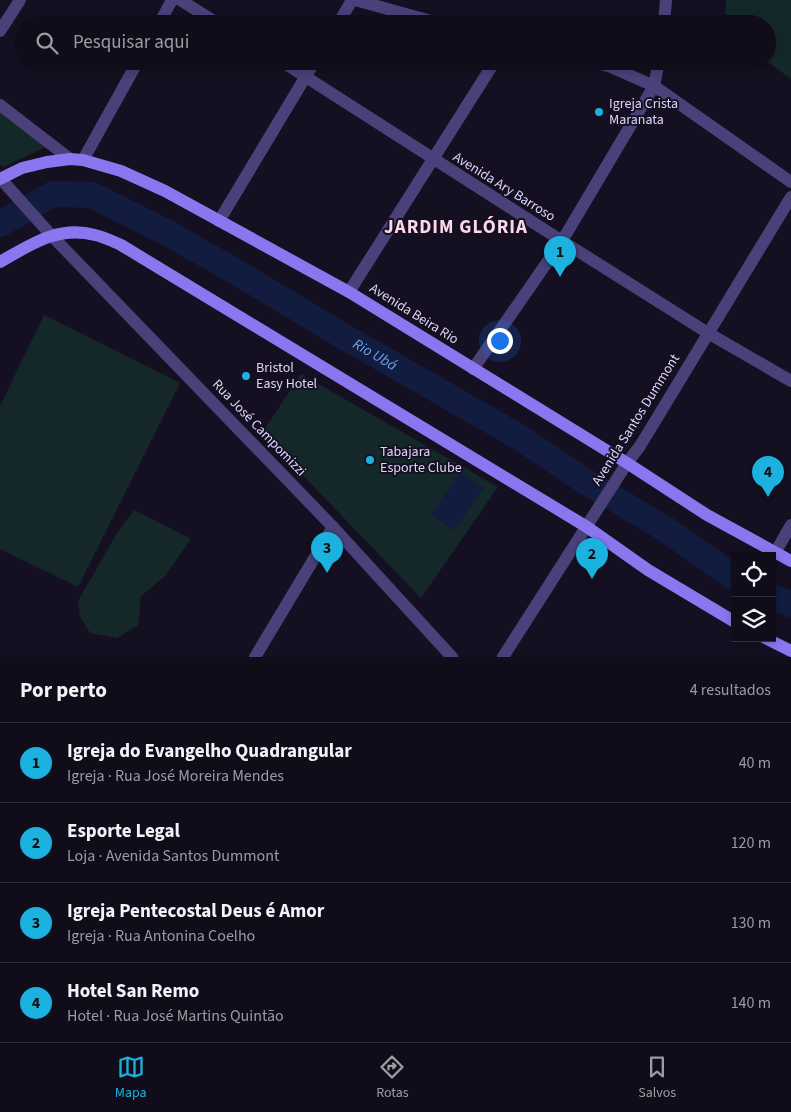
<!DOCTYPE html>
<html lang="pt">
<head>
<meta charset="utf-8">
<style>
	:root { --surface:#100c19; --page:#1e1a26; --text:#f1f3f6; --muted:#9c9ba2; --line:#302c38; --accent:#1bb2e0 }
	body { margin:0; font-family:"Source Sans 3",sans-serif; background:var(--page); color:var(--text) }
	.controls { position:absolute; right:15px; bottom:15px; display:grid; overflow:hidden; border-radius:0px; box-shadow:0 2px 8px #0003 }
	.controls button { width:45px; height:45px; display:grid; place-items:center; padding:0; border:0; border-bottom:1px solid var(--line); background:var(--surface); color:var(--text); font:25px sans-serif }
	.you { position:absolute; left:499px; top:340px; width:18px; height:18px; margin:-12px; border:4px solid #fff; border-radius:50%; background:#1a73e8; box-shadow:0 0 0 8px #1a73e833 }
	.badge { display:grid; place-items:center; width:32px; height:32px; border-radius:50%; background:var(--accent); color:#111; font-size:16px; font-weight:700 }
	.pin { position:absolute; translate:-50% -41px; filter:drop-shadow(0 1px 2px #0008) }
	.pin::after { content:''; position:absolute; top:26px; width:18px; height:15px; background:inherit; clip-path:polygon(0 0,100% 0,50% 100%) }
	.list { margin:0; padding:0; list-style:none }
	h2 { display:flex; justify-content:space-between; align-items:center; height:65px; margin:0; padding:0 20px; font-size:21px }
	h2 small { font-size:16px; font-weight:400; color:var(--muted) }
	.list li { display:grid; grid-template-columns:32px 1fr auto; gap:15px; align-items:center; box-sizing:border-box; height:80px; padding:0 20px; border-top:1px solid var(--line) }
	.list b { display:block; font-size:19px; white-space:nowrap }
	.list p { margin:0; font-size:16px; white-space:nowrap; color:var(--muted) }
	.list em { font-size:16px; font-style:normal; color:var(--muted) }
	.icon { flex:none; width:28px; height:28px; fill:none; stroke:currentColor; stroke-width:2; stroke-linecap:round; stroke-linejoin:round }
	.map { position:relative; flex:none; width:791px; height:657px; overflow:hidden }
	.search { position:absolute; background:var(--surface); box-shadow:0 2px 8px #0003; left:15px; right:15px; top:15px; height:55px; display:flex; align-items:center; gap:12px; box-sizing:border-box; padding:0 18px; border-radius:28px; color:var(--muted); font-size:19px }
	.sheet { height:385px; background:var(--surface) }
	nav { display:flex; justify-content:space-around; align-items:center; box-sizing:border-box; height:70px; border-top:1px solid var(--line); background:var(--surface); font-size:14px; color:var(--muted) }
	nav a { display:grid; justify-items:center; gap:2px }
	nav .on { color:var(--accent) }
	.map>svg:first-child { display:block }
</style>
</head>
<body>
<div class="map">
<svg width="791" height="657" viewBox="0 0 791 657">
	<rect width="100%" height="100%" fill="#151021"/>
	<path fill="#14282a" d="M726,0H791V79L767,61V24H725Z
		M0,111L48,146L3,167L0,165Z
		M44,315L180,383L78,587L0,549V406Z
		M301,374L498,487L421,598L262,433Z
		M134,510L191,539L165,576L141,596L138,625L117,638L90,633L80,616L78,601L117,533Z"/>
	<path fill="#111c3f" d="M460,472L484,488L454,531L431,515Z"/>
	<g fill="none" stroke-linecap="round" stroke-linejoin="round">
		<g stroke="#111c3f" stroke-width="26">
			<path id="s1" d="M0,224L53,194L92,195L166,232L245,277L343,336L519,437L583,480L664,528L735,578"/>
			<path d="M772,597L791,604"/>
		</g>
		<path stroke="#4a417a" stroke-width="12" d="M180,0L219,24
			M355,0L442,24
			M159,24L172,0
			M338,24L352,0
			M664,24L666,0
			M0,31L20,0
			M281,61L562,241L708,333L791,381
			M591,61L611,67L654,86L791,182
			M0,105L70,159
			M83,160L138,61
			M219,221L315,61
			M349,292L495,61
			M473,369L562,241L654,86L659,61
			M775,553L791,525
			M255,657L333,527
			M503,657L627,463L640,446L791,197"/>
		<path stroke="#4a417a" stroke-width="12" d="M1,179L51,235L333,527L452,657"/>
		<path stroke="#8a77ef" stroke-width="12" d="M0,179L22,168L47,162L70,159L83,160L121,171L165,191L349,292L627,463L707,515L791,561
			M0,262C30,245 58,225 95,235C104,237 112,241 121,245L587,527L648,570L735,622
			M765,638L791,651"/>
	</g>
	<g fill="#1bb2e0" stroke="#151021" stroke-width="2">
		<circle cx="599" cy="112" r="5"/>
		<circle cx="246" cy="376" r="5"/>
		<circle cx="370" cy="460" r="5"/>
	</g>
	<g text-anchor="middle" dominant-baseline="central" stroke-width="4" stroke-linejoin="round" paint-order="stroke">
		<g font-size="14" fill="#ded5fa" stroke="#151021" text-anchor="start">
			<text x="609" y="104">Igreja Crista<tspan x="609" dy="16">Maranata</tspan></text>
			<text x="256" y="368">Bristol<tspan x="256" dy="16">Easy Hotel</tspan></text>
			<text x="380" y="452">Tabajara<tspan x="380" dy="16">Esporte Clube</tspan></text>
		</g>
		<g font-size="14" fill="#ded5fa" stroke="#151021">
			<text transform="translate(504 187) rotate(32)">Avenida Ary Barroso</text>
			<text transform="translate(414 314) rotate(32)">Avenida Beira Rio</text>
			<text transform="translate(636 420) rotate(-58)">Avenida Santos Dummont</text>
			<text transform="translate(259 428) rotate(46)">Rua José Campomizzi</text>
		</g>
		<g font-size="15" font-style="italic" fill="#6fa2ee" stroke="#151021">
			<text stroke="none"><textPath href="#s1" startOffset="425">Rio Ubá</textPath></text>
		</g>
		<g font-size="19" font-weight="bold" letter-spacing="1" fill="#fad7e9" stroke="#151021">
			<text x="456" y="227">JARDIM GLÓRIA</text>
		</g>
	</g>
</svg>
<div class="controls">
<button><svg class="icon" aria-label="locate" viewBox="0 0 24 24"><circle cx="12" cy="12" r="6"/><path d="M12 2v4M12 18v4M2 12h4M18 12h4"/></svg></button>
<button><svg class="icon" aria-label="layers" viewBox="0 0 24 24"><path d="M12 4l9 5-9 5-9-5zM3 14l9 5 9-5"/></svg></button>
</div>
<div class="you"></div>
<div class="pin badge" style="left:560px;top:277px">1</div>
<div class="pin badge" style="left:592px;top:579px">2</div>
<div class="pin badge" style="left:327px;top:573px">3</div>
<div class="pin badge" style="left:768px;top:497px">4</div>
<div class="search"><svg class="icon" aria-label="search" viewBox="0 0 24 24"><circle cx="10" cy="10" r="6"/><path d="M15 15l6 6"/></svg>Pesquisar aqui</div>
</div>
<section class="sheet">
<h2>Por perto<small>4 resultados</small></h2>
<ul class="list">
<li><span class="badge">1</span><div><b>Igreja do Evangelho Quadrangular</b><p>Igreja · Rua José Moreira Mendes</p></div><em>40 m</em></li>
<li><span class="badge">2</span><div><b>Esporte Legal</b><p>Loja · Avenida Santos Dummont</p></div><em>120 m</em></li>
<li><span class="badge">3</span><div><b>Igreja Pentecostal Deus é Amor</b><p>Igreja · Rua Antonina Coelho</p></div><em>130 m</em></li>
<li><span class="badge">4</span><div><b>Hotel San Remo</b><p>Hotel · Rua José Martins Quintão</p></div><em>140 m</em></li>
</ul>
</section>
<nav>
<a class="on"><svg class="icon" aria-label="map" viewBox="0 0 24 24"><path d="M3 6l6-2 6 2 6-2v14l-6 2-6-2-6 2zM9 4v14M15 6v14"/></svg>Mapa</a>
<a><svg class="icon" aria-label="directions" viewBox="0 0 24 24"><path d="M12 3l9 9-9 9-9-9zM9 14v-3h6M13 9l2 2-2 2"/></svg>Rotas</a>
<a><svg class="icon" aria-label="saved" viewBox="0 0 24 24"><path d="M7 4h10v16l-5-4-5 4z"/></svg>Salvos</a>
</nav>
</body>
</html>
